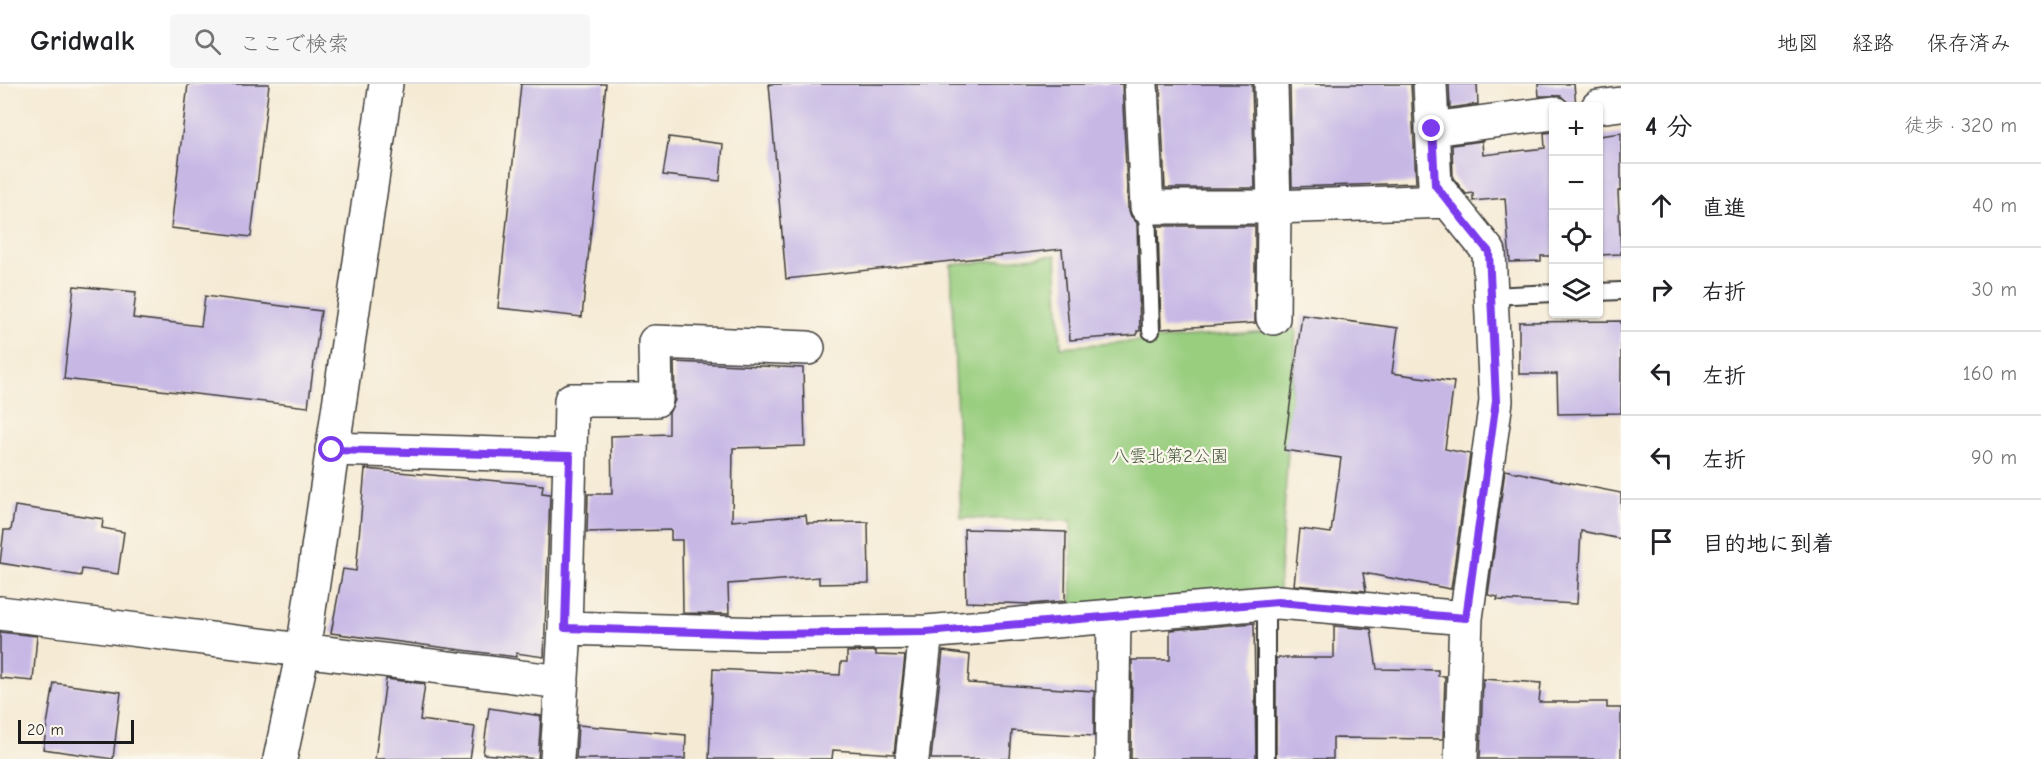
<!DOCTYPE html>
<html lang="ja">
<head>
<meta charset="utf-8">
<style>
	:root { --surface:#fff; --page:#f6f6f6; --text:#202124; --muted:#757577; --line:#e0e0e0 }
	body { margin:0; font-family:"Comic Neue","Klee One",sans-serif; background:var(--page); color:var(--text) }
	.controls { position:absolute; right:18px; top:18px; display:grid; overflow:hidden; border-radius:6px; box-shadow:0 2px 4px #0004 }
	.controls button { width:54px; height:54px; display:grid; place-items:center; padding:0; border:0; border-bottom:2px solid var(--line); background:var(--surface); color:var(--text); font:30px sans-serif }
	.scale { position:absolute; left:18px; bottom:15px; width:116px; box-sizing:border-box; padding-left:6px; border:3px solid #1c1c1c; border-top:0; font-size:16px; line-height:21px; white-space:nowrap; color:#1c1c1c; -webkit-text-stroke:4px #fbf7ec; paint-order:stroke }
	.stop { position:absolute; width:18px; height:18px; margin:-14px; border:4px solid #7c3aed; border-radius:50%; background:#fff }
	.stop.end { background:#7c3aed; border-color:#fff; box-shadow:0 2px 6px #0008 }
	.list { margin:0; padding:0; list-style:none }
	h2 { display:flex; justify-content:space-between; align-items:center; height:78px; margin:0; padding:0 24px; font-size:26px }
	h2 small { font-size:20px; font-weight:400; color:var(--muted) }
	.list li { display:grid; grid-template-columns:39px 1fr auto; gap:18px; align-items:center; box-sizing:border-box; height:84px; padding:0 24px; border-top:2px solid var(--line) }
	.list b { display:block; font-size:22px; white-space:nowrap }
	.list em { font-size:20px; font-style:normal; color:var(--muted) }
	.icon { flex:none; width:33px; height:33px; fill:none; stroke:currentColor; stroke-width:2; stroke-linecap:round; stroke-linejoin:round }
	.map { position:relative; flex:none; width:1621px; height:675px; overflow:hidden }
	header { display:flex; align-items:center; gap:36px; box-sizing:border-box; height:84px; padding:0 30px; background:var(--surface); border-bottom:2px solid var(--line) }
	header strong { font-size:28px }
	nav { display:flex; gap:33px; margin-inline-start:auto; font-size:21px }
	.search { width:420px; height:54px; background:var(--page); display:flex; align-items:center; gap:15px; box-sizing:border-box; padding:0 21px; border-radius:6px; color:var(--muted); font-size:22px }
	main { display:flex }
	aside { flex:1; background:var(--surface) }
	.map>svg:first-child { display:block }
</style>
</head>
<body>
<header>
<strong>Gridwalk</strong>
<div class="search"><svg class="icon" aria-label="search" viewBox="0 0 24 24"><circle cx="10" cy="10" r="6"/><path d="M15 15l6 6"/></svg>ここで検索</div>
<nav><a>地図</a><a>経路</a><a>保存済み</a></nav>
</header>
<main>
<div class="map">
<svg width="1621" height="675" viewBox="0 0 1621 675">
	<rect width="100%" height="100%" fill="#fbf7ec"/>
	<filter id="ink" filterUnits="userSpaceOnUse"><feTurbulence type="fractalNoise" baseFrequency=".0167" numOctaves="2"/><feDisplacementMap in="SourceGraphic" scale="12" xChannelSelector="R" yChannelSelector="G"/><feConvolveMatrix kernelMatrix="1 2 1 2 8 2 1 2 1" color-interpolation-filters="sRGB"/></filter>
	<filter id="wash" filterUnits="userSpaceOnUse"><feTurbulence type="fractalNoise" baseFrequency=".008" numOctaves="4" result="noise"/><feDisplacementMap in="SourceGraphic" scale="24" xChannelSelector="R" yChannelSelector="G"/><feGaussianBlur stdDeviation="1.35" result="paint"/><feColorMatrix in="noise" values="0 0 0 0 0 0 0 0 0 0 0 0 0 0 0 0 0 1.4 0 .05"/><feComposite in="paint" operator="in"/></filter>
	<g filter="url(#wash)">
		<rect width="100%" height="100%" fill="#f5ead4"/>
		<path fill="#99ce7f" stroke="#5a754e" stroke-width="1.5" d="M1056,171L1061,263L1296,245L1278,518L1072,536L1071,437L961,434L951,181Z"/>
		<g id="blocks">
			<path fill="#c6b7e5" d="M188,0H269L251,153L171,144Z
				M521,0H606L582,233L498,224Z
				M769,0H1122L1128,124L1131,132L1137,139L1140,247H1137V251L1070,256L1062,165L786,195Z
				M1160,0H1252L1255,104H1165Z
				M1290,0H1411L1416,99L1292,103Z
				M1449,0H1477L1478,20L1450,24Z
				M1538,0H1574L1576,22H1571L1561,12H1539Z
				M1554,48V172H1541V177L1510,178L1505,114L1473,117V109L1466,110L1453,94L1452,61L1482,57L1483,71L1545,64L1544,49Z
				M1621,49V106L1618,107L1621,170L1599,171V52Z
				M669,53L723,60L720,97L663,91Z
				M1158,142H1255V239L1161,245Z
				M74,202L136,208L133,234L201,242L205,212L321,227L308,323L64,295Z
				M1302,231L1398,244L1392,289L1454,298L1445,365L1470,370L1451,505L1363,489L1366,507L1294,501L1300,445L1331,449L1341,374L1284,366Z
				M1621,237V329L1558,330L1557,290H1519V238Z
				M674,278L803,284L805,362L733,364L732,437L806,431L807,439L868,438L869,499L819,500V493L728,500L729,530L683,529L682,456H671V446L587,448L588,410H612L611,352L669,350V329L675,316Z
				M365,385L543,401L542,409L550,410L544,573L516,569V573L331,549L343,485L356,487Z
				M1505,386L1621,409V455L1581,447L1577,520L1497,516L1498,513L1488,511Z
				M15,422L103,435L102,444L124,448L118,490L82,485L81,492L0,479L4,446H11Z
				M964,445L1066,448L1065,517L1031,520L966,518Z
				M1254,539L1256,675H1131L1132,576H1170V546Z
				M1334,542L1371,545L1377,585L1438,586V592H1445L1443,655L1333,654V675H1276V574H1334Z
				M0,548L37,552L33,597L0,594Z
				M876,567V571L905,572L894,670L833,666L832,675H709L713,585L840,591L841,578H847V568Z
				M943,567L970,571L968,599L1094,607V652L1012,647L1010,675H931Z
				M386,595L425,600L420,636L475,643L470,675H375Z
				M1483,595L1541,599L1539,618H1607V624H1621V675H1480Z
				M54,599L121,608L113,675L43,665Z
				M489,624L541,632L538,675L483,670Z
				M578,641L686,651L685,675H576Z"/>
		</g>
	</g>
	<g filter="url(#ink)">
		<use href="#blocks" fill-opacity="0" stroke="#3d3b38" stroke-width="1.5"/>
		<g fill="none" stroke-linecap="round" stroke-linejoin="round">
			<g stroke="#3d3b38" stroke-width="20">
				<path id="service" d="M1147,123L1151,247
					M1598,208L1621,207
					M1491,212L1554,209
					M1266,675V519"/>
			</g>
			<g stroke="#3d3b38" stroke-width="36">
				<path id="minor" d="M1141,0L1147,123H1274L1448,117
					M1271,0L1274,123L1273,234
					M1430,0L1435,101L1489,168L1496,317L1466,534L1461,675
					M1598,23L1621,20
					M1432,45L1554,29
					M332,365L570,372L565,544L557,675
					M570,372L571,316H656L655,258L808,264
					M0,529L562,598
					M565,544L765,550L926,548L1278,518L1466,534
					M280,675L303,567L386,0
					M912,675L926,548
					M1112,675L1114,533"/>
			</g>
			<use href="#service" stroke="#fff" stroke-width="16"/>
			<use href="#minor" stroke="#fff" stroke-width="33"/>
		</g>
	</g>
	<g fill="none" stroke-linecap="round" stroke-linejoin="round" filter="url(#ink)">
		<path stroke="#7c3aed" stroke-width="8" d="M332,366L570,372L565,544L765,550L926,548L1278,518L1466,534L1496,317L1489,168L1435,101L1432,45"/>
	</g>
	<g text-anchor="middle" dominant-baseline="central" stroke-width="4.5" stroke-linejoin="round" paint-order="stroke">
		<g font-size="18" fill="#485a3f" stroke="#fbf7ec">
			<text x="1170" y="372">八雲北第2公園</text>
		</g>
	</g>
</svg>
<div class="controls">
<button>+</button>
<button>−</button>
<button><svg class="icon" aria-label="locate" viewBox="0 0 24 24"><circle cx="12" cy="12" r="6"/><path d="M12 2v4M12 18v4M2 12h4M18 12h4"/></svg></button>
<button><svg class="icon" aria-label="layers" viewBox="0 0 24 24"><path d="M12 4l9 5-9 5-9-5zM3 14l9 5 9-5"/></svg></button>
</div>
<div class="scale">20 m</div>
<div class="stop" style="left:332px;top:366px"></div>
<div class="stop end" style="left:1432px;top:45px"></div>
</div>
<aside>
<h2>4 分<small>徒歩 · 320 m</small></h2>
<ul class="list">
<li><svg class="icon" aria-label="ahead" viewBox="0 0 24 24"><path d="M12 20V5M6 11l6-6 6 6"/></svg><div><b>直進</b></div><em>40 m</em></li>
<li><svg class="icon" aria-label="right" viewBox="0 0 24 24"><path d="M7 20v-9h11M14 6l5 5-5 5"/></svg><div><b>右折</b></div><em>30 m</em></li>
<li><svg class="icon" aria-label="left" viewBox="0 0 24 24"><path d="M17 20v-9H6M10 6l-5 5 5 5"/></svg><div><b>左折</b></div><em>160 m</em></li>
<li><svg class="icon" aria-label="left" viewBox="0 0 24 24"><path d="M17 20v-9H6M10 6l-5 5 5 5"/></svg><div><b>左折</b></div><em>90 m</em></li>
<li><svg class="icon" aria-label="arrive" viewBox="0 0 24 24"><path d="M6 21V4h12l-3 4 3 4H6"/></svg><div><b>目的地に到着</b></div></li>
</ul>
</aside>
</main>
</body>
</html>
